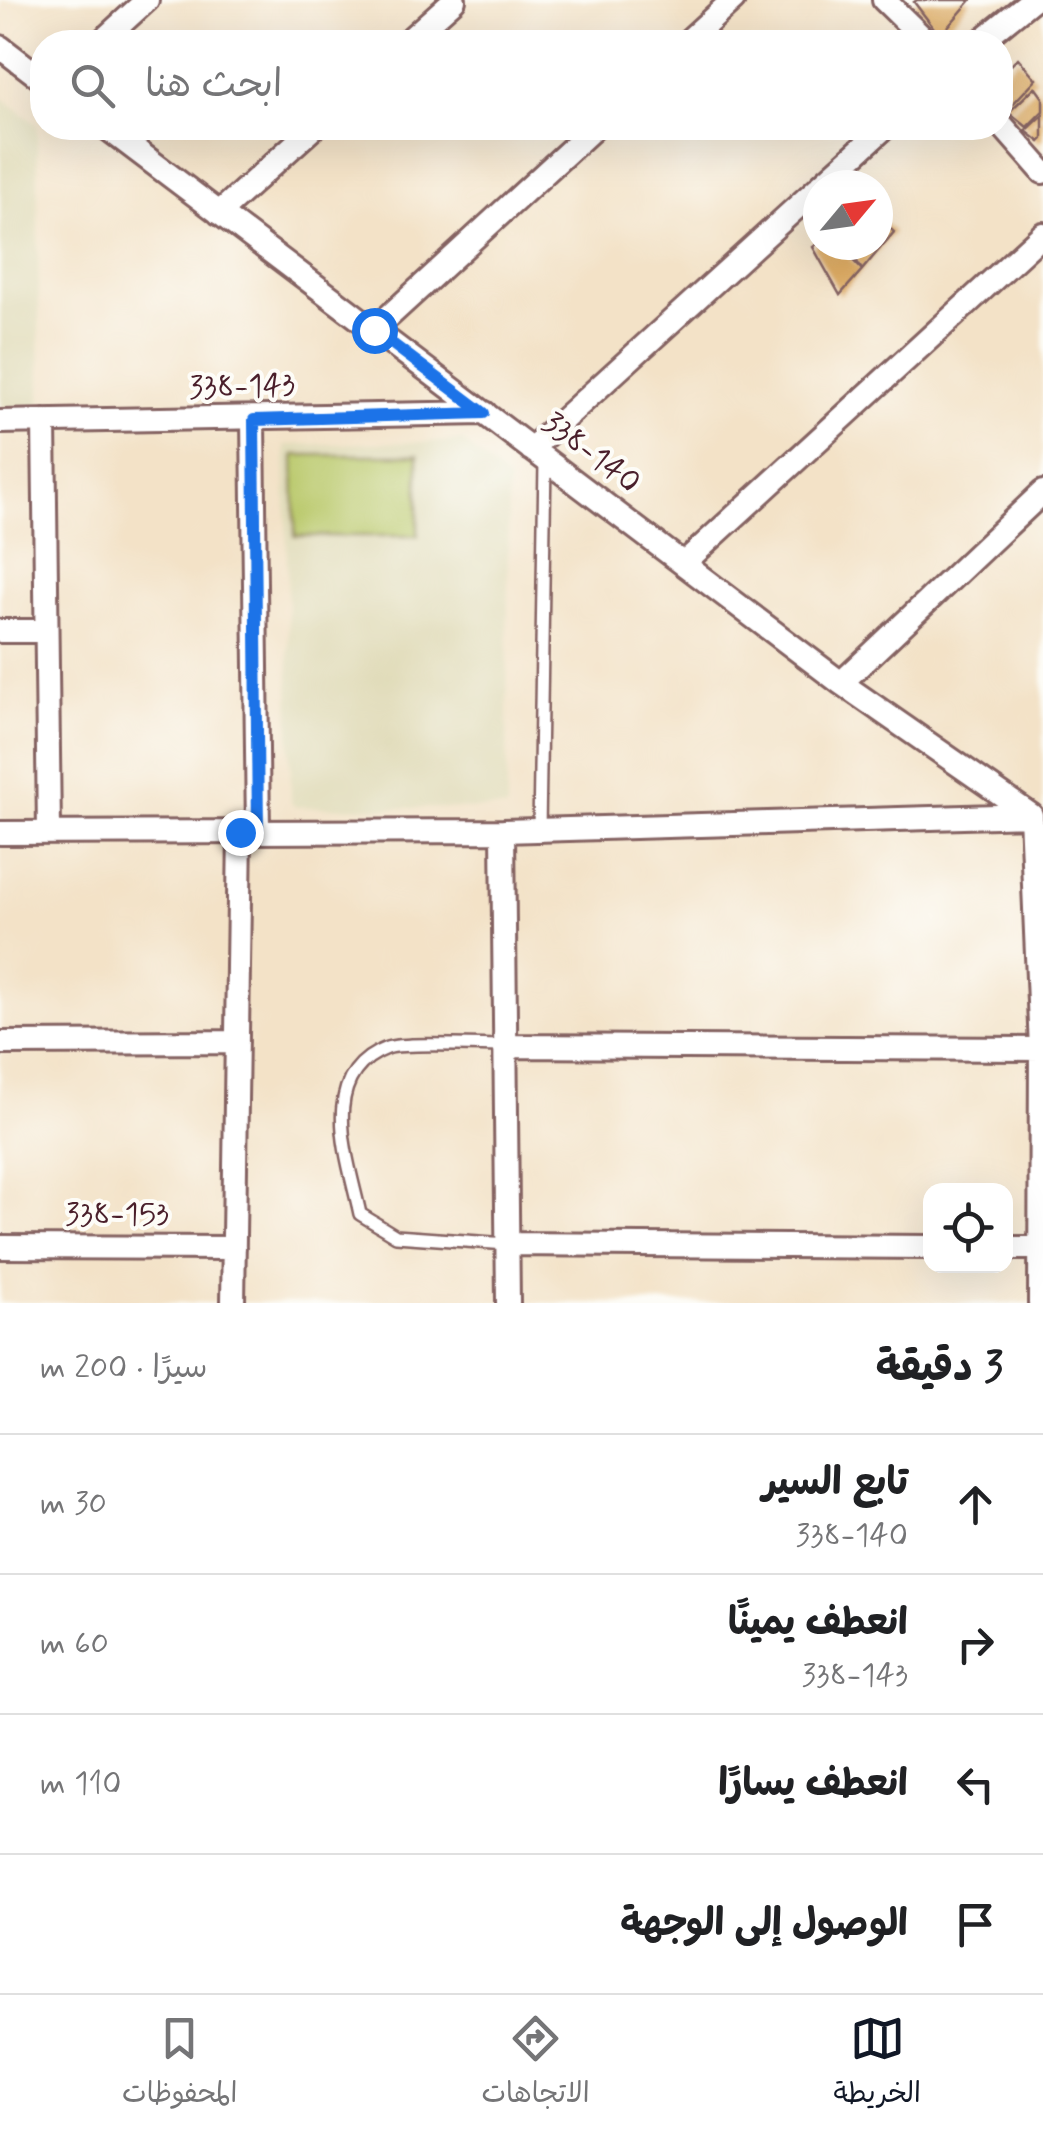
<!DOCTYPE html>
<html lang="ar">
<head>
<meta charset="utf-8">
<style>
	:root { --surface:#fff; --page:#f6f6f6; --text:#202124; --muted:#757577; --line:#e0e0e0; --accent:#111827 }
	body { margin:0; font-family:Mynerve,"Playpen Sans Arabic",sans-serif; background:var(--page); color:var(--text); direction:rtl }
	.controls { position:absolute; right:30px; bottom:30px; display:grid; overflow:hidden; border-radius:20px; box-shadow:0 10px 40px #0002 }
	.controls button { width:90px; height:90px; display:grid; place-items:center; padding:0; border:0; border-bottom:2px solid var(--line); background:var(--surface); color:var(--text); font:50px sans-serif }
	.compass { position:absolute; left:803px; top:170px; width:90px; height:90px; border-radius:50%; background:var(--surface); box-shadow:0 10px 40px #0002; rotate:61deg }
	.stop { position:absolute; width:30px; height:30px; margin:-22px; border:8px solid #1a73e8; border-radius:50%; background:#fff }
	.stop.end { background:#1a73e8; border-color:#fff; box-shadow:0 2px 10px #0008 }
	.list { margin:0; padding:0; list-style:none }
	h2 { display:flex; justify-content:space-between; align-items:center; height:130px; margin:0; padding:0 40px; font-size:42px }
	h2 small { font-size:32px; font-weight:400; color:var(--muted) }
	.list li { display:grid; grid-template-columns:65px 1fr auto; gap:30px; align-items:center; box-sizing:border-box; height:140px; padding:0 40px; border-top:2px solid var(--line) }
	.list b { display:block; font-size:38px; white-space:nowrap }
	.list p { margin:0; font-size:32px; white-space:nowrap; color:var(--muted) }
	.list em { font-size:32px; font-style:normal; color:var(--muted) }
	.icon { flex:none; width:55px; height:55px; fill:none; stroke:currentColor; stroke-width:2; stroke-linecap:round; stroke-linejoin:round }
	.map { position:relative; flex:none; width:1043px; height:1303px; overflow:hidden; direction:ltr }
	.search { position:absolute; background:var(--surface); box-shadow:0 10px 40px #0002; left:30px; right:30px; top:30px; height:110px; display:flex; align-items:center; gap:25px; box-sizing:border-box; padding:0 35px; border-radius:40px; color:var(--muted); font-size:38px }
	.sheet { height:690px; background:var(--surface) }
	nav { display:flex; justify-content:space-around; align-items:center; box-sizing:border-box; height:140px; border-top:2px solid var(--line); background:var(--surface); font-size:28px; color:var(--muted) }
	nav a { display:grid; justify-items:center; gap:5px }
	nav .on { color:var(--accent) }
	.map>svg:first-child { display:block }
</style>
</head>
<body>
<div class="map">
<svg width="1043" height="1303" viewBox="0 0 1043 1303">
	<rect width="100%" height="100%" fill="#fdfcf7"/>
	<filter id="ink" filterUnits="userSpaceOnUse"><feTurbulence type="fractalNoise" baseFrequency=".01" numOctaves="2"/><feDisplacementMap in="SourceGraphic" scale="20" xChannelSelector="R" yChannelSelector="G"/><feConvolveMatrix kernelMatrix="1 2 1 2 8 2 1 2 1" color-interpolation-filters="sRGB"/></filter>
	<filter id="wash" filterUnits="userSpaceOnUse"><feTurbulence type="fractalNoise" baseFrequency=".0048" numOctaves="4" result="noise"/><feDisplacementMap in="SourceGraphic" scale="40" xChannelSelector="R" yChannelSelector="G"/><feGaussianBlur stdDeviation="2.25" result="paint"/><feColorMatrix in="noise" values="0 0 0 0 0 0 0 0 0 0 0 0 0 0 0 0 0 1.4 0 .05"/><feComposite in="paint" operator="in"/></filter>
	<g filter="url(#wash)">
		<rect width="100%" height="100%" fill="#f3e2c7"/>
		<path fill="#e1dcba" d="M0,96L37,125L40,407H0Z
			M463,441L508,481L507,809L295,807L291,802L285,445Z"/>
		<path fill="#bac96c" stroke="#82744c" stroke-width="2.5" d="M294,455H418V536H295Z"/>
		<g id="blocks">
			<path fill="#ddab63" d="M917,0H971L940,36L914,2Z
				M1018,58L1036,79L1009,108L1000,96V76Z
				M1035,87L1043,98V111L1027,127L1009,112Z
				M1043,115V139L1040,142L1026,131Z
				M878,217L894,232L862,270L847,245H878Z
				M818,243L838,245L862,270L840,295L813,247Z"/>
		</g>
	</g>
	<g filter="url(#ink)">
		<use href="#blocks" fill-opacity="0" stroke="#856362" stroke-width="2.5"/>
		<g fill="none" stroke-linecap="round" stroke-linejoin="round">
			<g stroke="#856362" stroke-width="16">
				<path id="service" d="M539,830L545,462
					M505,1046C483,1046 403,1042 387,1048C316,1075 348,1158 360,1214L396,1236L507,1244"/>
			</g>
			<g stroke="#856362" stroke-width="28">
				<path id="minor" d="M884,0L927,42
					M101,42L147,0
					M407,42L454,0
					M687,42L733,0
					M980,42L1032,0
					M0,47L42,79
					M1000,123L1043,172
					M107,128L841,683L1031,815
					M821,185L884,128
					M219,213L313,128
					M374,330L594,128
					M253,420L258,832
					M44,421L49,832
					M0,422L485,413
					M531,449L818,188
					M684,563L1043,234
					M0,631H46
					M841,683L1043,492
					M503,831L508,1303
					M0,833L503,831L1031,815L1041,1049L1040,1303
					M0,1043L237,1042
					M505,1046L1041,1049
					M508,1244L930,1247
					M0,1247L234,1248
					M1006,1248H1038
					M233,1303L240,832"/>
			</g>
			<use href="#service" stroke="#fff" stroke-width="11"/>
			<use href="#minor" stroke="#fff" stroke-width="22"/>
		</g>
	</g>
	<g fill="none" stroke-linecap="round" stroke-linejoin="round" filter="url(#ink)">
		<path stroke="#1a73e8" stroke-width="12" d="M240,832H258L254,420L484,413L374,330"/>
	</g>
	<g text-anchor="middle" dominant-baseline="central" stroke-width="8" stroke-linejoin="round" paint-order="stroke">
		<g font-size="32" fill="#4a1f2b" stroke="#fdfcf7">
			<text transform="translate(242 387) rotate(-1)">338-143</text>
			<text transform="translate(591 453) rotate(37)">338-140</text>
			<text x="117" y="1215">338-153</text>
		</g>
	</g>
</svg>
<div class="controls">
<button><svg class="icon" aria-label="locate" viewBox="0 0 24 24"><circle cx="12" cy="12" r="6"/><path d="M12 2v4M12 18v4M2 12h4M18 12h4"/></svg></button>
</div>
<svg class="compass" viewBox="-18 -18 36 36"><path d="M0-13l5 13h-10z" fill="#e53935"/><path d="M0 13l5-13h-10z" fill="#757577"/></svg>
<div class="stop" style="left:374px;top:330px"></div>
<div class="stop end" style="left:240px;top:832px"></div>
<div class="search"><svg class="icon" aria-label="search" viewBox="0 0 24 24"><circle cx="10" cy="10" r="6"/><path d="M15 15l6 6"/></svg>ابحث هنا</div>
</div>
<section class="sheet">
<h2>3 دقيقة<small>سيرًا · 200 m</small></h2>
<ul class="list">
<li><svg class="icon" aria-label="ahead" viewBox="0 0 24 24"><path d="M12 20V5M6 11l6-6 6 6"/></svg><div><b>تابع السير</b><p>338-140</p></div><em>30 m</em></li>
<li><svg class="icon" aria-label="right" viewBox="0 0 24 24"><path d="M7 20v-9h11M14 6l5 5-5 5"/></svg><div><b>انعطف يمينًا</b><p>338-143</p></div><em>60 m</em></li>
<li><svg class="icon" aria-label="left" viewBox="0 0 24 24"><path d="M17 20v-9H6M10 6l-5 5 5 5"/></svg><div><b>انعطف يسارًا</b></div><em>110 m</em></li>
<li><svg class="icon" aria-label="arrive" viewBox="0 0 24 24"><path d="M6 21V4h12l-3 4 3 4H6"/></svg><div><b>الوصول إلى الوجهة</b></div></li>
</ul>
</section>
<nav>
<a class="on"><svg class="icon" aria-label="map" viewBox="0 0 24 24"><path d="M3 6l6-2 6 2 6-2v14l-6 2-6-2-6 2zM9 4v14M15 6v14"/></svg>الخريطة</a>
<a><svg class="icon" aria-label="directions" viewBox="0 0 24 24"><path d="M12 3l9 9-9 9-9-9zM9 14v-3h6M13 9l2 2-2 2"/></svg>الاتجاهات</a>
<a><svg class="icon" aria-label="saved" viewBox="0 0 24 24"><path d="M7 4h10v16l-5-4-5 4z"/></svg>المحفوظات</a>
</nav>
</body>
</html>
